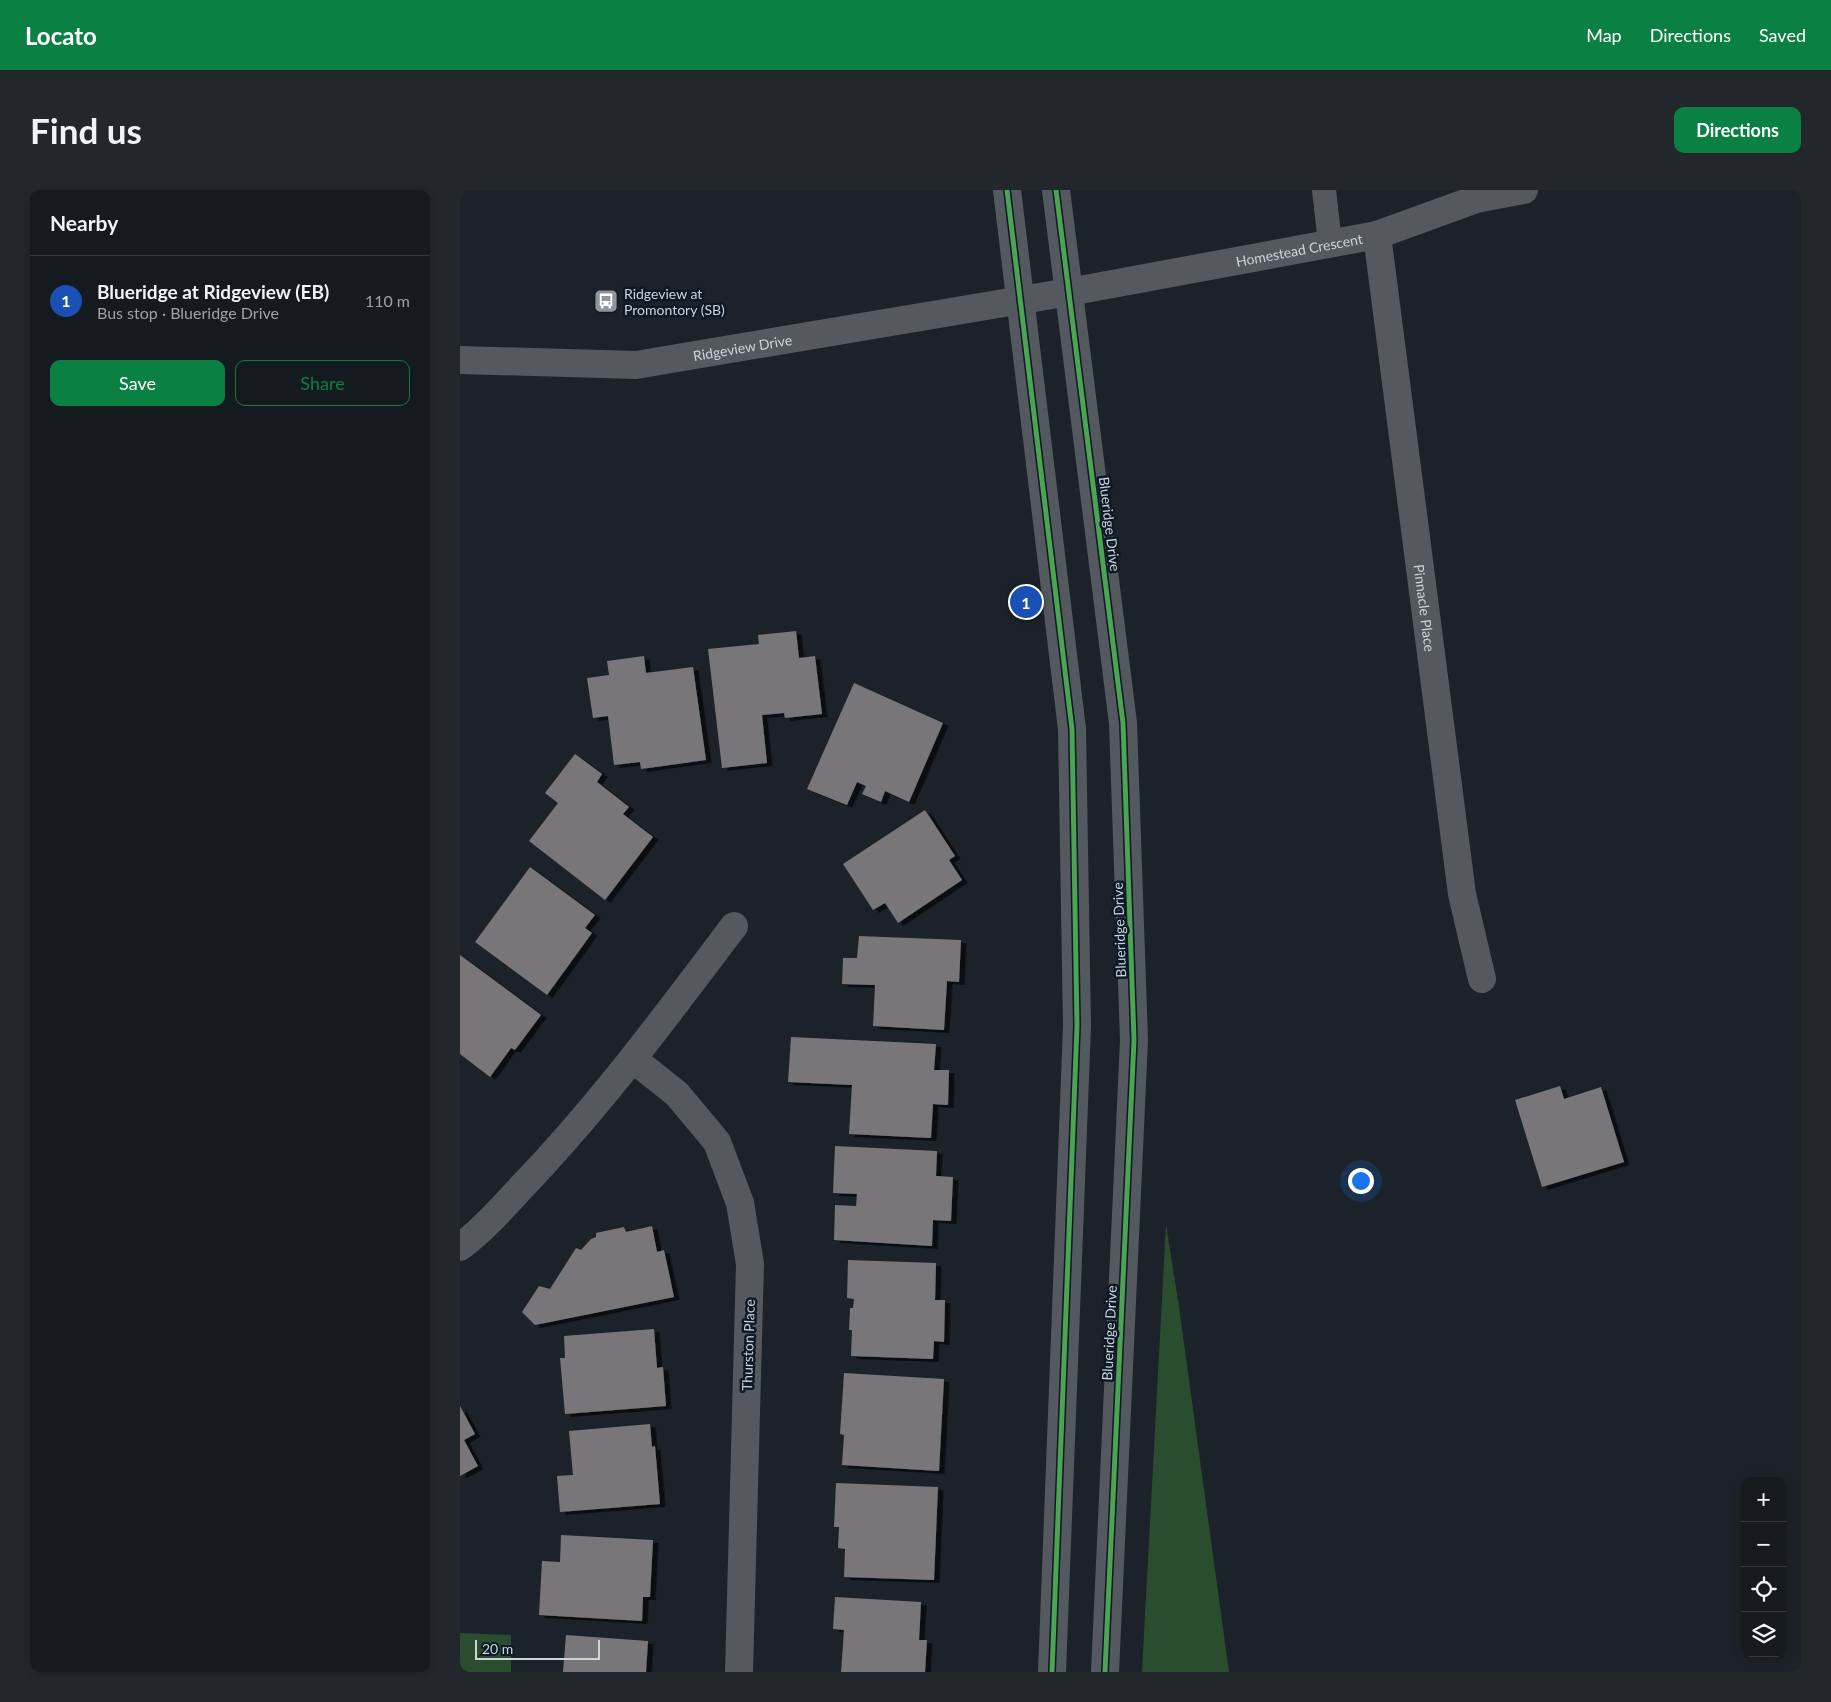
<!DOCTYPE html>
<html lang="en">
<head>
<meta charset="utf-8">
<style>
	:root { --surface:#151a1f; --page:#22272c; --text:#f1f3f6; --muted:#9da1a4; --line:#34383d; --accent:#0b8043 }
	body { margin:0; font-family:Lato,sans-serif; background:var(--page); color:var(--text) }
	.controls { position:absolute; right:15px; bottom:15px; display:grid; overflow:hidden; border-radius:10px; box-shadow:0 2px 8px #0003 }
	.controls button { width:45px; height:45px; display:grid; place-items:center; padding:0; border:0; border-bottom:1px solid var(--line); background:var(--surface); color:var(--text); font:25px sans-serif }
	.scale { position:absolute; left:15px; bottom:12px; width:125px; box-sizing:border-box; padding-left:5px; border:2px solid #cbd3dc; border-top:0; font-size:14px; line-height:18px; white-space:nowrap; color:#cbd3dc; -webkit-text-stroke:4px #0d1925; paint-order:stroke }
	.you { position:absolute; left:900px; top:990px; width:18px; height:18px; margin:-12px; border:4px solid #fff; border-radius:50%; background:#1a73e8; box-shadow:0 0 0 8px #1a73e833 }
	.badge { display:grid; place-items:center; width:32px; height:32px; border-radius:50%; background:var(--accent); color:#fff; font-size:16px; font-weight:700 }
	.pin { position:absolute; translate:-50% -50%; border:2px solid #fff; box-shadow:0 1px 5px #0006 }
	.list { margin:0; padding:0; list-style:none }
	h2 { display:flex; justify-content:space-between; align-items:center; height:65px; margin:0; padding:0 20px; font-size:21px }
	h2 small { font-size:16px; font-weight:400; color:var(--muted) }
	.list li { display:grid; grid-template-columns:32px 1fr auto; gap:15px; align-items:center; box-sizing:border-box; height:90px; padding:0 20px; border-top:1px solid var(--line) }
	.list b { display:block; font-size:19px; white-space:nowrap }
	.list p { margin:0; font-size:16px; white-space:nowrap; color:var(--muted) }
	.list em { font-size:16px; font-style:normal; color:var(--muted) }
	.actions { display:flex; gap:10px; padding:15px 20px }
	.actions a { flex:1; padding:11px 0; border:1px solid var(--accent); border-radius:10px; text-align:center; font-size:18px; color:var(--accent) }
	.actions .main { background:var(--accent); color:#fff }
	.icon { flex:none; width:28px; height:28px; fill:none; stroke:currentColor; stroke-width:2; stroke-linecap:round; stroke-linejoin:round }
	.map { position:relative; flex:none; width:1341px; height:1482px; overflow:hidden; border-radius:10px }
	header { display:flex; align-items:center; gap:30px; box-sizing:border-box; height:70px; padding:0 25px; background:var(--accent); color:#fff }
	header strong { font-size:24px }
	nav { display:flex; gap:28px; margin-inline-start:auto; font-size:18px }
	.intro { display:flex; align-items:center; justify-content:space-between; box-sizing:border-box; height:120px; padding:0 30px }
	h1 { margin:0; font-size:35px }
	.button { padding:12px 22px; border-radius:10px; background:var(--accent); color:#fff; font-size:18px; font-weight:700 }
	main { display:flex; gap:30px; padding:0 30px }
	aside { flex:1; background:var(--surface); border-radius:10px; box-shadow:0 2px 8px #0003 }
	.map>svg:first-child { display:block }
</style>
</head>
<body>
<header>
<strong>Locato</strong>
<nav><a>Map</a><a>Directions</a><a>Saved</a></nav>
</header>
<div class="intro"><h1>Find us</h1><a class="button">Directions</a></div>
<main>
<aside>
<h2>Nearby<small></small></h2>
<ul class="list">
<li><span class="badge" style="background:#1a4fb4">1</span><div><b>Blueridge at Ridgeview (EB)</b><p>Bus stop · Blueridge Drive</p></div><em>110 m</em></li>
</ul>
<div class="actions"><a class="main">Save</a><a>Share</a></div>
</aside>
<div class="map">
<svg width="1341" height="1482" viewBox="0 0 1341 1482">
	<defs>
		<filter id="shadow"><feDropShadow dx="5.5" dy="3" stdDeviation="0" flood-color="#0009"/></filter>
	</defs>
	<rect width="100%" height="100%" fill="#1c2229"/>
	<path fill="#2a4d2f" d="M706,1034L719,1117L769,1482H682Z
		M0,1443L51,1445V1482H0Z"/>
	<path fill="#787678" filter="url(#shadow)" d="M336,441L339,468L355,466L362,524L325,528L324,523L302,525L307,573L262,578L248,459L299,454L298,445Z
		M184,466L186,483L233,477L246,570L181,579L180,572L154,575L148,526L133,528L127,488L149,485L147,471Z
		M394,493L483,533L449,612L425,601L421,612L402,604L406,596L397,592L387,615L347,599Z
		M115,564L142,584L137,592L169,617L163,624L193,647L145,710L69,651L98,613L85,603Z
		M465,620L495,666L489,670L502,690L438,733L425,713L413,720L383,674Z
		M70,677L135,725L125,738L132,743L87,805L15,752Z
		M399,746L501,750L499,792L487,791L484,840L413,836L415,795L382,794L383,768H397Z
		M0,765L81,825L55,860L51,858L30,887L0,864Z
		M331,847L476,854L474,880H489L488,915L473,914L471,948L389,944L392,895L328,892Z
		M1100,896L1104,909L1141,897L1164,972L1082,997L1055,910Z
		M375,956L477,961L476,986L493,987L491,1031L473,1030L472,1056L374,1050L375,1015L396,1016L397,1004L373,1003Z
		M192,1036L197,1062L204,1060L214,1107L75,1135L62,1122L79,1096L90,1099L116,1058L121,1060L131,1049L136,1047V1043L164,1037L166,1042Z
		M388,1070L476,1073L475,1110H485L484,1152L474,1151L473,1169L391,1166L392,1140H389L390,1118H393L394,1109L387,1108Z
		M194,1139L197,1178L203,1177L206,1216L105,1224L100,1168H105L104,1146Z
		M384,1183L484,1189L479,1281L382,1275L384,1245L380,1244Z
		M0,1216L15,1244L4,1250L18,1276L0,1286Z
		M190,1234L192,1257L195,1256L200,1314L100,1322L97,1286L113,1285L109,1241Z
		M376,1293L478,1297L474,1390L384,1387L385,1359L378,1358L379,1337H374Z
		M101,1345L193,1350L190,1407H183L182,1431L79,1425L82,1371L100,1372Z
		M375,1407L461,1412L459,1450H467L465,1482H381L384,1440L373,1439Z
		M106,1445L188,1451L186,1482H103Z"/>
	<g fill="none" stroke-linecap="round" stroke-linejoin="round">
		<path stroke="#54595f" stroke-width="24" d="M864,0L870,53"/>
		<g stroke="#54595f" stroke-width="28">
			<path id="s1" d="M917,45L1002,704L1022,789"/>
			<path id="s2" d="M609,102L917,45L1016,9L1064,0"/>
			<path d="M173,869L217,904L257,952L280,1013L290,1074L279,1482"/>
			<path d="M0,1057C27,1037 49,1010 73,985C146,907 210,821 274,736"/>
		</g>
		<g stroke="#54595f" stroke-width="28">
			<path d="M547,0L612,539L617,836L592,1482"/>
			<path d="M596,0L663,533L674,850L645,1482"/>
			<path id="s3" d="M0,170L176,175L609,102"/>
		</g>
		<g stroke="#0d1925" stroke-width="8">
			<path id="cycleway" d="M547,0L612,539L617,836L592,1482
				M596,0L663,533L674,850L645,1482"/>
		</g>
		<use href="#cycleway" stroke="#4ca352" stroke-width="5"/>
	</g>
	<defs>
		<g id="bus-square" transform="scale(1.25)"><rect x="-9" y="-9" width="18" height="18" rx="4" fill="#8e959d" stroke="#0d1925"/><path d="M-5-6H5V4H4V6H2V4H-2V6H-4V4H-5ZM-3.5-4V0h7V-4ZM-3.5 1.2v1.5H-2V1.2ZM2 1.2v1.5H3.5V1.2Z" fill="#fff"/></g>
	</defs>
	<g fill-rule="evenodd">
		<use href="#bus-square" x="146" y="111"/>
	</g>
	<g text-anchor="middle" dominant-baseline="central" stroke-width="5" stroke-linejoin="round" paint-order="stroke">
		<g font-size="14" fill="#cbd3dc" stroke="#0d1925">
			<text stroke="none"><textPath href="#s2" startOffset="234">Homestead Crescent</textPath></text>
			<text stroke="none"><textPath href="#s3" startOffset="284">Ridgeview Drive</textPath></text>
			<text transform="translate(650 334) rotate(83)">Blueridge Drive</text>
			<text stroke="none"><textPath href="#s1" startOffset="376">Pinnacle Place</textPath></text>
			<text transform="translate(659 740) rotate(-92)">Blueridge Drive</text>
			<text transform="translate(649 1143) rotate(-87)">Blueridge Drive</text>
			<text transform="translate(288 1155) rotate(-88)">Thurston Place</text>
		</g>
		<g font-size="14" fill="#cbd3dc" stroke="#0d1925" text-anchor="start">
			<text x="164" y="103">Ridgeview at<tspan x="164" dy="16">Promontory (SB)</tspan></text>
		</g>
	</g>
</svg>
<div class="controls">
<button>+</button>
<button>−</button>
<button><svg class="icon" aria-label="locate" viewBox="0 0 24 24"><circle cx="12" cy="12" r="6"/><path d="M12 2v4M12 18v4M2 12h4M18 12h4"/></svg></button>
<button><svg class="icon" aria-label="layers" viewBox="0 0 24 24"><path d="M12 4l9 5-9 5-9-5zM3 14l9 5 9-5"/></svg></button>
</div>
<div class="scale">20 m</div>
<div class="you"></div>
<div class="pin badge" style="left:566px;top:412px;background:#1a4fb4">1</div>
</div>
</main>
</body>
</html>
